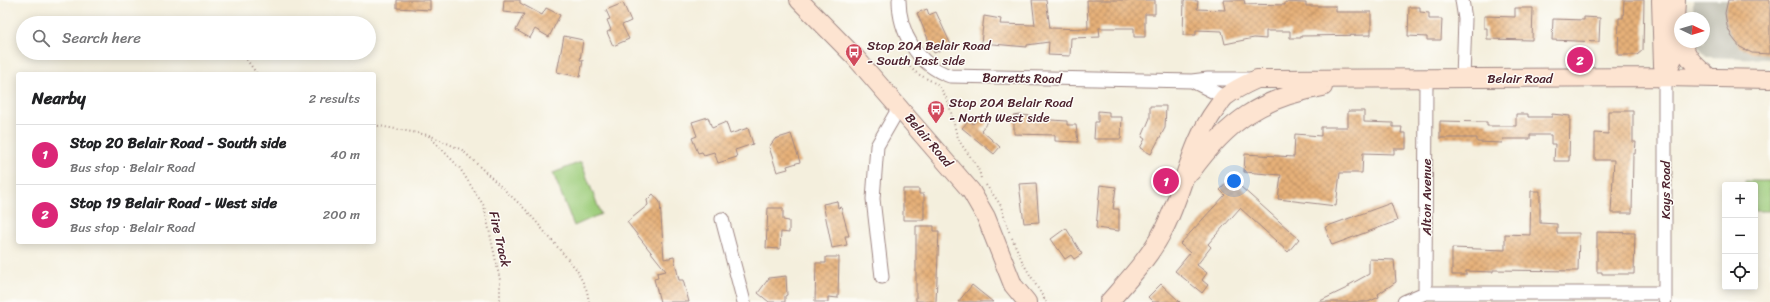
<!DOCTYPE html>
<html lang="en">
<head>
<meta charset="utf-8">
<style>
	:root { --surface:#fff; --page:#f6f6f6; --text:#202124; --muted:#757577; --line:#e0e0e0; --accent:#db2777 }
	body { margin:0; font-family:Sriracha,sans-serif; background:var(--page); color:var(--text) }
	.controls { position:absolute; right:12px; bottom:12px; display:grid; overflow:hidden; border-radius:4px; box-shadow:0 2px 10px #0003 }
	.controls button { width:36px; height:36px; display:grid; place-items:center; padding:0; border:0; border-bottom:1px solid var(--line); background:var(--surface); color:var(--text); font:20px sans-serif }
	.compass { position:absolute; left:1674px; top:12px; width:36px; height:36px; border-radius:50%; background:var(--surface); box-shadow:0 2px 10px #0003; rotate:94deg }
	.you { position:absolute; left:1234px; top:181px; width:14px; height:14px; margin:-10px; border:3px solid #fff; border-radius:50%; background:#1a73e8; box-shadow:0 0 0 6px #1a73e833 }
	.badge { display:grid; place-items:center; width:26px; height:26px; border-radius:50%; background:var(--accent); color:#fff; font-size:13px; font-weight:700 }
	.pin { position:absolute; translate:-50% -50%; border:2px solid #fff; box-shadow:0 1px 4px #0006 }
	.list { margin:0; padding:0; list-style:none }
	h2 { display:flex; justify-content:space-between; align-items:center; height:52px; margin:0; padding:0 16px; font-size:17px }
	h2 small { font-size:13px; font-weight:400; color:var(--muted) }
	.list li { display:grid; grid-template-columns:26px 1fr auto; gap:12px; align-items:center; box-sizing:border-box; height:60px; padding:0 16px; border-top:1px solid var(--line) }
	.list b { display:block; font-size:15px; white-space:nowrap }
	.list p { margin:0; font-size:13px; white-space:nowrap; color:var(--muted) }
	.list em { font-size:13px; font-style:normal; color:var(--muted) }
	.icon { flex:none; width:22px; height:22px; fill:none; stroke:currentColor; stroke-width:2; stroke-linecap:round; stroke-linejoin:round }
	.map { position:relative; flex:none; width:1770px; height:302px; overflow:hidden }
	.search { position:absolute; background:var(--surface); box-shadow:0 2px 10px #0003; left:16px; top:16px; width:360px; height:44px; display:flex; align-items:center; gap:10px; box-sizing:border-box; padding:0 14px; border-radius:22px; color:var(--muted); font-size:15px }
	.panel { position:absolute; background:var(--surface); box-shadow:0 2px 10px #0003; left:16px; top:72px; width:360px; height:172px; border-radius:4px }
	.map>svg:first-child { display:block }
</style>
</head>
<body>
<div class="map">
<svg width="1770" height="302" viewBox="0 0 1770 302">
	<defs>
		<pattern id="building-cross-hatch" width="8" height="8" patternUnits="userSpaceOnUse"><rect width="8" height="8" fill="#e6b078"/><path d="M0 0l8 8M0 8l8-8" fill="none" stroke="#bc8f63"/></pattern>
	</defs>
	<rect width="100%" height="100%" fill="#fdfcf7"/>
	<filter id="ink" filterUnits="userSpaceOnUse"><feTurbulence type="fractalNoise" baseFrequency=".025" numOctaves="2"/><feDisplacementMap in="SourceGraphic" scale="8" xChannelSelector="R" yChannelSelector="G"/><feConvolveMatrix kernelMatrix="1 2 1 2 8 2 1 2 1" color-interpolation-filters="sRGB"/></filter>
	<filter id="wash" filterUnits="userSpaceOnUse"><feTurbulence type="fractalNoise" baseFrequency=".012" numOctaves="4" result="noise"/><feDisplacementMap in="SourceGraphic" scale="16" xChannelSelector="R" yChannelSelector="G"/><feGaussianBlur stdDeviation="0.9" result="paint"/><feColorMatrix in="noise" values="0 0 0 0 0 0 0 0 0 0 0 0 0 0 0 0 0 1.4 0 .05"/><feComposite in="paint" operator="in"/></filter>
	<g filter="url(#wash)">
		<rect width="100%" height="100%" fill="#f4efdd"/>
		<path fill="#c6c5b8" d="M1693,0H1770V59L1707,57L1695,42H1704V18H1693Z"/>
		<path fill="#9ecd7c" stroke="#747654" d="M581,162L601,214L574,226L553,173Z
			M1745,181H1770V211H1755V185H1745Z"/>
		<g id="blocks">
			<path fill="url(#building-cross-hatch)" d="M397,0H430V10L397,8Z
				M504,0H520V3L542,15L546,8L560,15L549,37L535,29L530,38L516,30L524,14L503,12Z
				M1032,0H1046L1050,28L1088,29L1087,0H1155V14H1145V37H1134V28H1099L1100,37L1071,38L1070,56L1048,55L1049,42L1027,45V47L981,43L984,16L1001,19L1000,24L1035,25Z
				M1184,0L1198,1L1197,9L1225,10L1223,0H1244L1245,4L1285,5V2L1306,3V6H1336V12H1371V35L1301,36V38H1290V31H1266V39L1254,38L1225,44L1222,31L1196,30V35H1183Z
				M1624,0H1644L1643,50L1637,55H1618L1619,18H1623Z
				M1728,0H1770V54L1752,53L1740,47L1732,37L1727,26L1725,13Z
				M623,3L631,21L622,25L629,39L613,46L607,32L611,30L607,20L610,19L606,10Z
				M1409,7H1420V12L1429,13V19H1442L1441,40H1427V37L1408,36Z
				M1515,8H1533L1532,40L1487,39V28H1484V16L1515,17Z
				M927,9L929,15L936,12L951,45L934,53L917,13Z
				M1584,17L1600,18L1599,42L1552,40L1553,19L1584,20Z
				M564,36L583,40L580,60H583L580,77L557,72Z
				M1150,106H1166L1165,128L1151,154L1140,148L1145,139L1142,137L1150,118Z
				M1098,111L1109,112V117H1122L1121,139H1094L1095,122H1098Z
				M1348,111H1364V122L1393,123V127H1402L1401,133H1406V149H1394V154L1363,153L1362,173H1340L1336,206L1278,199L1281,175L1244,172L1245,154L1294,157L1295,134L1321,136V127H1348Z
				M1608,111H1633V142H1636L1635,154H1633L1632,213H1611L1614,160H1595V133L1608,134Z
				M1516,114H1528V117H1552V114L1570,116L1569,161H1554L1555,144H1551V135H1530V139H1503L1502,143L1477,142V138H1440V121L1487,122V126H1516Z
				M980,115L988,122L981,130L1000,147L994,154L962,128L969,120L973,124Z
				M1020,115L1033,116V118L1036,119L1067,121V125H1076L1078,142L1055,141V135L1014,134V116Z
				M708,117L712,128L726,122L730,134L748,128L753,144L735,150L737,157L718,163L714,152L704,155L702,152L698,153L692,138L697,136L692,122Z
				M791,134L800,162L787,166L788,169L777,172L769,147L775,139Z
				M1231,178L1299,239L1288,252L1240,208L1208,244L1211,247L1197,265L1207,273L1202,280L1208,285L1202,293L1175,271L1190,253L1180,244L1225,195L1220,190Z
				M1036,183L1039,222L1024,223L1019,184Z
				M1100,185L1116,187L1113,209H1119V231L1096,228Z
				M903,189H919V194H924V220H903Z
				M1531,191H1540V223L1557,224V233H1579L1578,271L1493,270V272L1466,271V275H1452V248L1505,250V234L1530,235Z
				M653,194L660,202L664,259L674,257L679,280H683L689,302H660L654,279L658,278L657,273L666,271L627,222L648,205L647,200Z
				M837,201L838,208L841,207L849,236H845L847,245L832,248L823,204Z
				M1391,203L1397,221L1332,245L1325,227Z
				M768,208H783V220L789,221V233L781,232L780,249L766,248Z
				M916,226H934V231H939L936,302L916,301Z
				M1066,228L1082,254L1074,259L1071,255L1065,259L1051,239Z
				M1597,232L1635,233L1634,274H1602V272H1597Z
				M826,257H839L838,298L828,297V302H815L816,263H826Z
				M1369,259L1394,260L1396,282L1378,294L1379,297L1368,302H1318L1349,287V285L1369,274Z
				M786,276L787,295L785,296V302H769L758,293L769,278Z
				M1161,284L1180,302H1153L1148,297Z
				M972,285L993,302H958Z"/>
		</g>
	</g>
	<g filter="url(#ink)">
		<use href="#blocks" fill-opacity="0" stroke="#9f8784" stroke-width="1"/>
		<g fill="none" stroke-linecap="round" stroke-linejoin="round">
			<g stroke="#9f8784" stroke-width="15">
				<path id="street" d="M899,0C899,33 918,65 950,76L1192,81L1208,79H1254
					M1462,0L1465,19L1463,78
					M1192,81L1224,97
					M722,219L744,302
					M882,277L873,199L877,146L900,106
					M1425,293H1665
					M1665,300V77
					M1404,302L1425,293L1426,78"/>
			</g>
			<g stroke="#9f8784" stroke-width="20">
				<path id="secondary" d="M799,0L855,57L971,191L986,217L1013,285L1027,302
					M1661,0L1663,66
					M1683,42C1686,59 1697,67 1710,78
					M1665,77L1673,58L1676,0
					M1191,172C1228,121 1261,98 1323,87
					M1109,302C1129,279 1150,257 1164,229C1184,190 1190,144 1216,109C1219,105 1222,100 1225,97C1235,89 1246,84 1257,79L1665,77L1770,79"/>
			</g>
			<path stroke="#9f8784" stroke-width="2" stroke-dasharray="1 3" stroke-linecap="butt" d="M242,53L257,74
				M906,60C913,77 931,77 940,88C952,102 952,124 959,140C966,154 980,164 981,180
				M374,125L428,135L459,167L484,206L500,280V302
				M429,135L462,150L527,211L577,270L587,291L589,302
				M986,185L1000,204L1010,234
				M1012,238L1023,263L1046,302"/>
			<use href="#street" stroke="#fff" stroke-width="13"/>
			<use href="#secondary" stroke="#fde4d1" stroke-width="18"/>
		</g>
	</g>
	<defs>
		<g id="bus-pin" transform="scale(0.9)"><path d="M0 17L-7.5 6A9.5 9.5 0 1 1 7.5 6Z" fill="#d1495b" stroke="#fdfcf7"/><path d="M-5-6H5V4H4V6H2V4H-2V6H-4V4H-5ZM-3.5-4V0h7V-4ZM-3.5 1.2v1.5H-2V1.2ZM2 1.2v1.5H3.5V1.2Z" fill="#fff"/></g>
	</defs>
	<g fill-rule="evenodd">
		<use href="#bus-pin" x="854" y="52"/>
		<use href="#bus-pin" x="936" y="109"/>
	</g>
	<g text-anchor="middle" dominant-baseline="central" stroke-width="3" stroke-linejoin="round" paint-order="stroke">
		<g font-size="13" fill="#4a1f2b" stroke="#fdfcf7" text-anchor="start">
			<text x="867" y="45">Stop 20A Belair Road<tspan x="867" dy="15">- South East side</tspan></text>
			<text x="949" y="102">Stop 20A Belair Road<tspan x="949" dy="15">- North West side</tspan></text>
		</g>
		<g font-size="13" fill="#4a1f2b" stroke="#fdfcf7">
			<text transform="translate(1022 78) rotate(1)">Barretts Road</text>
			<text x="1520" y="78">Belair Road</text>
			<text transform="translate(929 140) rotate(50)">Belair Road</text>
			<text transform="translate(1665 190) rotate(-90)">Kays Road</text>
			<text transform="translate(1426 197) rotate(-90)">Alton Avenue</text>
			<text transform="translate(500 239) rotate(77)">Fire Track</text>
		</g>
	</g>
</svg>
<div class="controls">
<button>+</button>
<button>−</button>
<button><svg class="icon" aria-label="locate" viewBox="0 0 24 24"><circle cx="12" cy="12" r="6"/><path d="M12 2v4M12 18v4M2 12h4M18 12h4"/></svg></button>
</div>
<svg class="compass" viewBox="-18 -18 36 36"><path d="M0-13l5 13h-10z" fill="#e53935"/><path d="M0 13l5-13h-10z" fill="#757577"/></svg>
<div class="you"></div>
<div class="pin badge" style="left:1166px;top:181px">1</div>
<div class="pin badge" style="left:1580px;top:60px">2</div>
<div class="search"><svg class="icon" aria-label="search" viewBox="0 0 24 24"><circle cx="10" cy="10" r="6"/><path d="M15 15l6 6"/></svg>Search here</div>
<section class="panel">
<h2>Nearby<small>2 results</small></h2>
<ul class="list">
<li><span class="badge">1</span><div><b>Stop 20 Belair Road - South side</b><p>Bus stop · Belair Road</p></div><em>40 m</em></li>
<li><span class="badge">2</span><div><b>Stop 19 Belair Road - West side</b><p>Bus stop · Belair Road</p></div><em>200 m</em></li>
</ul>
</section>
</div>
</body>
</html>
